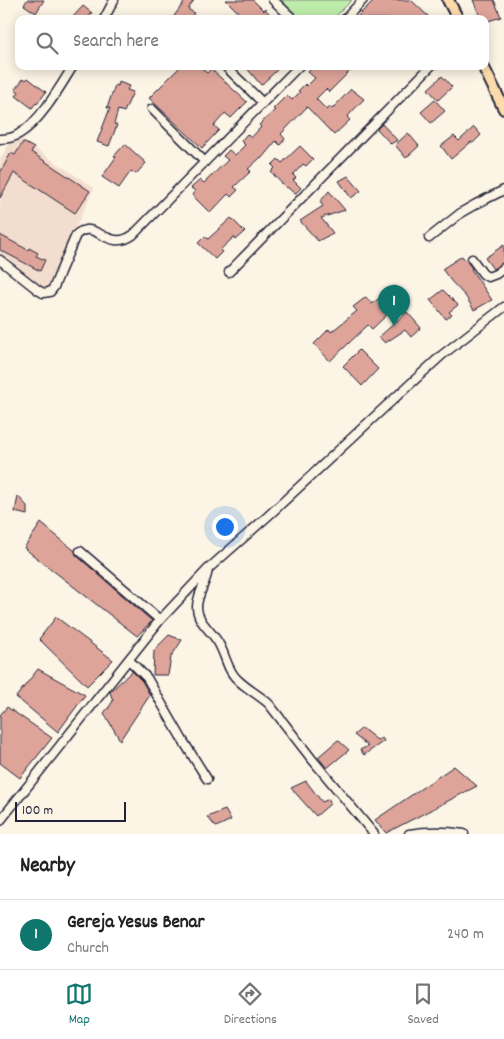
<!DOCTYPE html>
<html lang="en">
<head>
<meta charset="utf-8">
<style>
	:root { --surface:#fff; --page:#f2f2f2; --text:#222; --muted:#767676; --line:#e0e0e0; --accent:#0f766e }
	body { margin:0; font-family:Dekko,sans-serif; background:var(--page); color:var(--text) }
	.scale { position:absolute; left:15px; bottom:12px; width:111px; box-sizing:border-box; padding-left:5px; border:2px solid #22223b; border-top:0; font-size:14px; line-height:18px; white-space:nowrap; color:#22223b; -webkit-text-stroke:4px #fcf5e5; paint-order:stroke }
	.you { position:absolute; left:224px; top:526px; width:18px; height:18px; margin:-12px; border:4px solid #fff; border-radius:50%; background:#1a73e8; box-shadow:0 0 0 8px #1a73e833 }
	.badge { display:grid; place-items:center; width:32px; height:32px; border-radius:50%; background:var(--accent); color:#fff; font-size:16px; font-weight:700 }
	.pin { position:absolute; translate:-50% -41px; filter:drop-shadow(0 1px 2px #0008) }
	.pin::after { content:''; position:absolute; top:26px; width:18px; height:15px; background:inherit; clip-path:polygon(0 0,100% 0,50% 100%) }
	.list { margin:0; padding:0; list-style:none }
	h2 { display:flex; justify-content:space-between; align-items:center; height:65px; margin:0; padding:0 20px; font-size:21px }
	h2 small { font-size:16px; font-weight:400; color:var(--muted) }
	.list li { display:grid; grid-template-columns:32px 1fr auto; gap:15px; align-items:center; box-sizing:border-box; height:70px; padding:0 20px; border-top:1px solid var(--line) }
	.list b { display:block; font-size:19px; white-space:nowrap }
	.list p { margin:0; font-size:16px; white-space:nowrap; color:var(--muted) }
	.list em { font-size:16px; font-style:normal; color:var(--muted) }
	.icon { flex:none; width:28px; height:28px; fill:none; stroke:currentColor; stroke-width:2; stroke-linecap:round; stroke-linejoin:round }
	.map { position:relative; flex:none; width:504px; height:834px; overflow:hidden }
	.search { position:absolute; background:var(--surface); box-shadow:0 2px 12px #0003; left:15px; right:15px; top:15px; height:55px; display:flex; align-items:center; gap:12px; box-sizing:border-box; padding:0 18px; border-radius:10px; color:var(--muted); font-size:19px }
	.sheet { height:135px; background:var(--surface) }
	nav { display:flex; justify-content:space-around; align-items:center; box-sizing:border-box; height:70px; border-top:1px solid var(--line); background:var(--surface); font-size:14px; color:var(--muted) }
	nav a { display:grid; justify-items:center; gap:2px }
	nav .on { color:var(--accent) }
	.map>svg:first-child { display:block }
</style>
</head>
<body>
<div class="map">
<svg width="504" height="834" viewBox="0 0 504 834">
	<rect width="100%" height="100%" fill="#fcf5e5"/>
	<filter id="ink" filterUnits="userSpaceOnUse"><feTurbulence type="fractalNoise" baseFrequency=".02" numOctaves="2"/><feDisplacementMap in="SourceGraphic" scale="10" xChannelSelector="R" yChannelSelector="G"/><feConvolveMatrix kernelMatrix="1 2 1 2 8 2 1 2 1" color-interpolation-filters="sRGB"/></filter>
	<g filter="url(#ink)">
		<path fill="#f3ddce" d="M21,139L94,188L47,290L0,256V160L9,143Z"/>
		<path fill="#beecaa" stroke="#708772" d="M281,0H352L333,19H301Z"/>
		<path fill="#dea49a" stroke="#22223b" d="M27,0H44L36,13L24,5Z
			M186,0H194L188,9L194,13L190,19H178L174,16Z
			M226,0H253L264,11L265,9L275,19H245Z
			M374,0H411L431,19H355Z
			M473,0H494L501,17L485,22V19H481Z
			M83,6L92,13L87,19H71Z
			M181,66H199L207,73L211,69L247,102L231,118L225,113L214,126L219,130L202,148L149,98Z
			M245,66H273L277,70L261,85Z
			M314,66H355L329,92L326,89L316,99L327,110L330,107L332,109L351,89L364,99L347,117L350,120L334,135L307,107L281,134L285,139L280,145L276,141L261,159L260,158L248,169L251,171L234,187L238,190L231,197L228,194L210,213L192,195L195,191L191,188L200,180L204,183L228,160L223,156L229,150L235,155L245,145L241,141L247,134L251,138L261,127L259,125L275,110L273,109L287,95L292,100L300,92L298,91L305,84L307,86L315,78L308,72Z
			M442,76L452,87L438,100L428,89Z
			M24,78L26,80L28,78L46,92L37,104L36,103L32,108L16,96L19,92L15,89Z
			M119,82L129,86L127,90L133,92L124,112L118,110L114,124L117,125L109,146L97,142L110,108H107L115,85L118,86Z
			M435,100L445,111L431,123L421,112Z
			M382,124L397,140L391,144L377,129Z
			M474,127L481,135L473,143L471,142L451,159L441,146L454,136L459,141Z
			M408,133L419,146L406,158L395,145Z
			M23,142L34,148L31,152L90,191L75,213L14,173L0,198V173L11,153L15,155Z
			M125,144L146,163L136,174L131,171L119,188L102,177L116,157L114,156Z
			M300,146L313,159L306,166L303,164L293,175L296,178L293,180L301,188L295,194L287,187L286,188L271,172L275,168L272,165L278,159L282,163Z
			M348,176L361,191L351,198L339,181Z
			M329,191L345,210L321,218L333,233L318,241L300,221L323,206L320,202Z
			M231,218L245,232L236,240L234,237L220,250L222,252L215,259L198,243L205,236L208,239Z
			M0,235L28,250L29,248L38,253L36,256L45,260L40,271L0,250Z
			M504,245V262L493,269L485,258Z
			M462,256L472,268L471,269L492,300L474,310L466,297L451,281L442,269Z
			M394,286L405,298L372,329L368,325L330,361L314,344L329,329L331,332L357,311L353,307L366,297L372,304Z
			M443,290L458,305L449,312L452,315L446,319L430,300Z
			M407,312L421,328L411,337L405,330L385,343L379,337Z
			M359,350L378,369L362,386L343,366Z
			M18,496L27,506V515L15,512Z
			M41,523L75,551L76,555L152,621L137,636L24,548Z
			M56,617L113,660L87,686L39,639Z
			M169,635L182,640L171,657L168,675H153L154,650Z
			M38,669L85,695L58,732L16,697Z
			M132,671L142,681L150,695L120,740L104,713L108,708H109V707L113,701L110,692Z
			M7,707L52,738L20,778L0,763V715Z
			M362,728L377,740L382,738L384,741L364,755L360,750L368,746L354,735Z
			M338,740L349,750L327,768L318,757Z
			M454,766L477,786L386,833L375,820Z
			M306,781L322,802L329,799L330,804L316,816L291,788Z
			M225,810L231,820L216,827L207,817Z"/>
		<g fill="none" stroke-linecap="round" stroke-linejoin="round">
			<g stroke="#22223b" stroke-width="11">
				<path id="minor" d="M273,0L293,19
					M104,19L114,0
					M345,19L363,0
					M225,66L263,103
					M152,109L205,162
					M0,139C7,139 13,138 19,134C40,122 60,87 73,66
					M429,238L462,212L476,204L504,190
					M472,259L483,274L488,277L496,274L504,268
					M0,260L38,290L43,293L50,292L54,287L60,272L76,235C95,217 107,253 133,235L299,66
					M229,272L431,66
					M80,551L160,620
					M208,570C206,583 197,595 197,607C197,623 214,632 220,646C226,657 228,672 238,680C247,689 259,695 269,704L311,758L374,834
					M129,660L147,678L182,739L207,779
					M0,821L160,620L208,569L268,516L385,407L442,355L504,307
					M409,834C426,831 446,831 464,834"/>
			</g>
			<g stroke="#22223b" stroke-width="14">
				<path id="major" d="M448,0L458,19
					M483,66L504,109"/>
			</g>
			<use href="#minor" stroke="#fcf5e5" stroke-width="8"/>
			<use href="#major" stroke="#fddcac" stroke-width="10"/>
		</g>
	</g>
</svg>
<div class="scale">100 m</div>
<div class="you"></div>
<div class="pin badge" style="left:394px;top:326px">1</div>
<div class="search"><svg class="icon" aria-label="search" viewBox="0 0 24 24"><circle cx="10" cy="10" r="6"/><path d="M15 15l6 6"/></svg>Search here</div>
</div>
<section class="sheet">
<h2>Nearby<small></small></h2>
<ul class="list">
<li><span class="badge">1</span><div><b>Gereja Yesus Benar</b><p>Church</p></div><em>240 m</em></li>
</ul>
</section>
<nav>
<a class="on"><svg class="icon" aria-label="map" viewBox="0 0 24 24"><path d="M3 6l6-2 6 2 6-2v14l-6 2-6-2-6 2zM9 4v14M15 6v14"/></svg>Map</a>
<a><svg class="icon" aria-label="directions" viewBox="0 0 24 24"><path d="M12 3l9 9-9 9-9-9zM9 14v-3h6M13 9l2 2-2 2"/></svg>Directions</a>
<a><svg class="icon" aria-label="saved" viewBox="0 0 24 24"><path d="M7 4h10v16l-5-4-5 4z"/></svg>Saved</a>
</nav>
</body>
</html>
